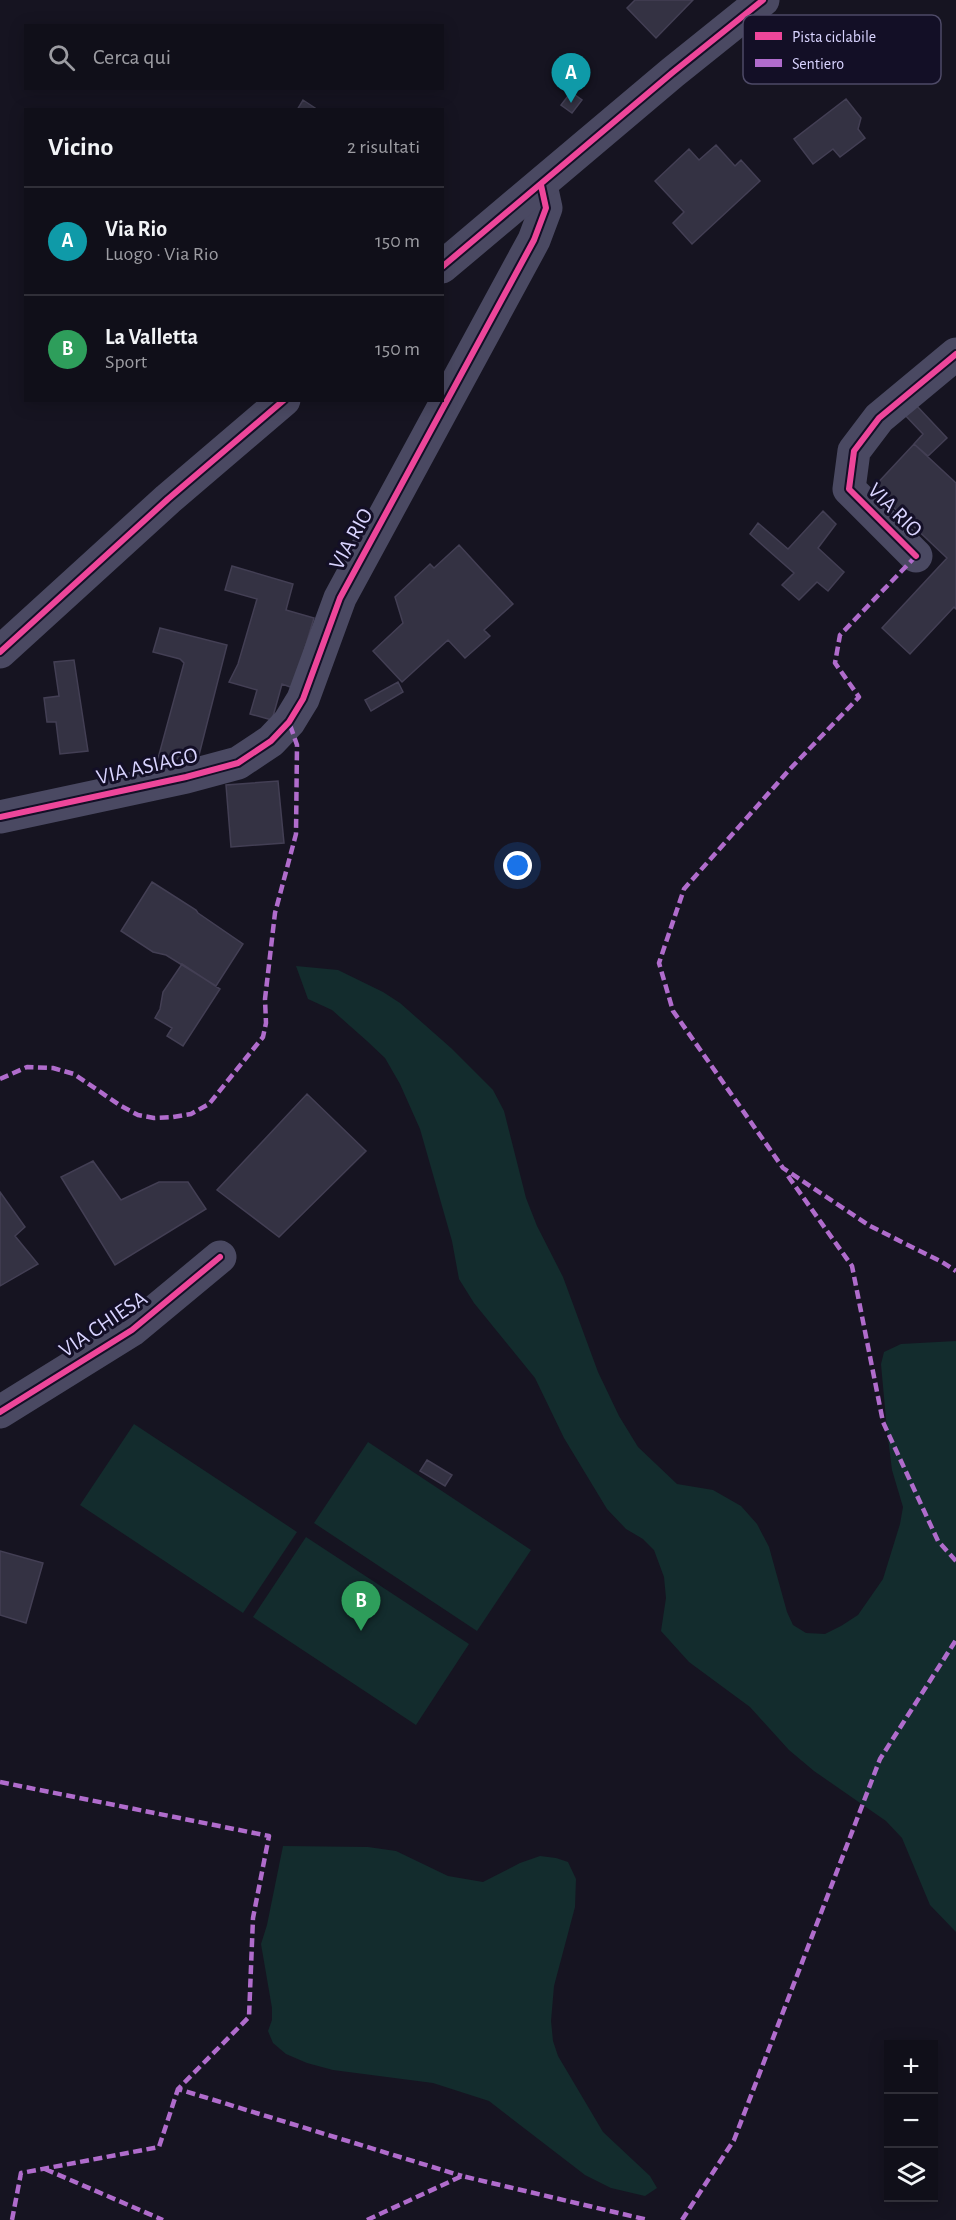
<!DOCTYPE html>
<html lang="it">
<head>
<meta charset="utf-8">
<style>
	:root { --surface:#100f19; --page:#1e1d26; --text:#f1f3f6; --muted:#9c9ca2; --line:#302f38; --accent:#0b8043 }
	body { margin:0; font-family:"Alegreya Sans",sans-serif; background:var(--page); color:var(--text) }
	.controls { position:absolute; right:18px; bottom:18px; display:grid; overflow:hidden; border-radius:0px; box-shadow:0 3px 15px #0003 }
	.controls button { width:54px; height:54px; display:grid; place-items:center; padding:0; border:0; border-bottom:2px solid var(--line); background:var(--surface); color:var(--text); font:30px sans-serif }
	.you { position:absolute; left:518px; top:866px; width:21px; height:21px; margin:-15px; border:4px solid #fff; border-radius:50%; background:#1a73e8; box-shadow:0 0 0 9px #1a73e833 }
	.badge { display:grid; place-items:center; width:39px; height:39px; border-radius:50%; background:var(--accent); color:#fff; font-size:20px; font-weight:700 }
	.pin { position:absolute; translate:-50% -50px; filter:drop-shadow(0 2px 3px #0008) }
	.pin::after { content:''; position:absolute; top:32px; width:21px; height:18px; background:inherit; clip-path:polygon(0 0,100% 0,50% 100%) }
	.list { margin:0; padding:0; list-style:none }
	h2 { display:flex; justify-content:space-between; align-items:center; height:78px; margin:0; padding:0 24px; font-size:26px }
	h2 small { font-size:20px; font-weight:400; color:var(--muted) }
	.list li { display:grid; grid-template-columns:39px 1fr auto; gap:18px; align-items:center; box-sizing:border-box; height:108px; padding:0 24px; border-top:2px solid var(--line) }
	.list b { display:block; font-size:22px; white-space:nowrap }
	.list p { margin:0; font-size:20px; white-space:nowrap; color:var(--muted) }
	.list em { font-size:20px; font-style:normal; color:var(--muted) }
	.icon { flex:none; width:33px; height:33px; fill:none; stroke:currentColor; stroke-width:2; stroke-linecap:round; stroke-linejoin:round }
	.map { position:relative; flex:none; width:956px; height:2220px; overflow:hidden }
	.search { position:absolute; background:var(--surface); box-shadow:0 3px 15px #0003; left:24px; top:24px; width:420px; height:66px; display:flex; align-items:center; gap:15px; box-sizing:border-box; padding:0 21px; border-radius:0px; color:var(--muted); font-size:22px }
	.panel { position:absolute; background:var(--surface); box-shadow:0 3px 15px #0003; left:24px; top:108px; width:420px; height:294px; border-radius:0px }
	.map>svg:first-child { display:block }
</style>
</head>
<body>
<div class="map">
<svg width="956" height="2220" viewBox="0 0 956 2220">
	<rect width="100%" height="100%" fill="#161421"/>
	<path fill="#132c2d" d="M296,966L338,970L383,992L400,1003L451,1048L493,1090L504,1111L526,1198L537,1226L563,1277L598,1372L619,1416L638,1447L677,1484L713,1490L741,1506L757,1524L769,1547L787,1612L793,1625L806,1633L825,1634L841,1626L858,1615L883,1579L900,1524L903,1507L892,1470L887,1430L881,1364L884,1352L901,1344L956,1341V1932L930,1905L902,1838L886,1821L814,1771L789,1750L750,1707L689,1662L661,1631L666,1598L664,1577L654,1550L643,1539L626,1529L607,1509L564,1438L535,1378L474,1303L459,1279L452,1241L420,1129L400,1084L385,1058L367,1041L332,1010L308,999Z
		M134,1424L297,1532L243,1613L80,1505Z
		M368,1442L531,1550L477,1631L314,1523Z
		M306,1537L469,1644L416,1725L253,1617Z
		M283,1846L368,1847L396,1851L448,1876L483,1882L520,1863L540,1856L556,1858L568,1862L576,1879L575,1907L554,1986L551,2021L553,2041L558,2056L603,2132L650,2176L657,2188L645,2196L611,2188L585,2175L489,2101L433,2083L333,2070L307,2063L286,2054L273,2043L268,2031L272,2020V2008L261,1944L267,1925Z"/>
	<path fill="#343243" stroke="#433f54" stroke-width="1.5" d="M635,0H693L656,38L627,8Z
		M571,92L582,100L572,113L561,105Z
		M846,99L861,118L858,129L865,138L840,157L833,149L813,164L794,139Z
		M303,100L318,110H297Z
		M716,145L735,166L741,160L760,181L692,244L673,223L684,212L655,181L689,149L699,160Z
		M915,404L947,438L928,456L914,444L923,434L904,414Z
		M914,444L956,483V609L954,607L910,654L882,628L947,558L873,488Z
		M823,511L836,524L818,548L844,572L828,591L817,582L799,600L782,585L794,573L750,534L758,523L788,549Z
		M459,545L513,604L484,630L490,636L465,658L448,640L402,682L373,651L403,623L395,597L430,564L434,568Z
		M232,566L293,584L286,610L314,618L293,688L282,684L272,720L250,714L257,690L229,682L238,664L257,599L225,590Z
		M160,628L227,645L199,755L157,762L184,663L180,659L153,652Z
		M74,660L88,751L60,754L56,722H47L44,698L59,696L54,662Z
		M398,682L403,692L371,711L365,700Z
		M278,781L284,843L231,847L226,785Z
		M152,882L196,910L198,913L243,944L216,986L166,955L153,952L121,931Z
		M182,964L220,989L183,1046L167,1036L172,1028L155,1018L160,1009L163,992Z
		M307,1094L366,1151L279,1237L217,1190Z
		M93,1161L121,1200L159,1182H188L206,1209L115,1265L61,1177Z
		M0,1192L25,1227L15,1236L38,1264L0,1286Z
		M427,1460L452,1475L445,1486L420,1471Z
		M0,1551L43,1563L26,1623L0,1615Z"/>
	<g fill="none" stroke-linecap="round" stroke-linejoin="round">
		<path stroke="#4a4962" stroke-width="33" d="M916,556L849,489L854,451L879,418L956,354
			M0,817L186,777L238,763L271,741L289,722L303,699L340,598L534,240L546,208L541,185
			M0,1412L132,1330L220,1257"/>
		<path stroke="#4a4962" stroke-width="33" d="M442,267L672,73L763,0
			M0,652L168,499L284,400"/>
		<path stroke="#b06ccc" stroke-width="4.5" stroke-dasharray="9 4.5" stroke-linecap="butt" d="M916,556L840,635L835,663L859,697L790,769L684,889L659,963L673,1011L783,1168L870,1226L942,1262L956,1271
			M0,1079L27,1067L53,1068L74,1074L121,1106L138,1115L154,1118L173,1117L191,1114L209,1104L263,1037L266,1023L265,999L275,913L296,834L297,745L289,722
			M788,1176L852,1266L883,1422L938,1541L956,1561
			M0,1782L269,1836L253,1918L249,2017L178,2089L462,2176
			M45,2169L163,2220
			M12,2220L21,2173L159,2147L178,2089
			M367,2220L462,2176L648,2220
			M682,2220L734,2140L880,1759L956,1640"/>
		<g stroke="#130f26" stroke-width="10">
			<path id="cycleway" d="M442,267L672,73L763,0
				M916,556L849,489L854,451L879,418L956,354
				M0,652L168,499L284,400
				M0,817L186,777L238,763L271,741L289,722L303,699L340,598L534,240L546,208L541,185
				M0,1412L132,1330L220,1257"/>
		</g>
		<use href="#cycleway" stroke="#ed469a" stroke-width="6"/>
	</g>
	<g text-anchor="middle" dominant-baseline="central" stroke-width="6" stroke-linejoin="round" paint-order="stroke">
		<g font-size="22" fill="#d9d4ff" stroke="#130f26">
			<text transform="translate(895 510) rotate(45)">VIA RIO</text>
			<text transform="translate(351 539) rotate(-61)">VIA RIO</text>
			<text transform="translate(147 766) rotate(-13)">VIA ASIAGO</text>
			<text transform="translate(103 1324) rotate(-34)">VIA CHIESA</text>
		</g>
	</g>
	<rect x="743" y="15" width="198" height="69" rx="9" fill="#130f26" stroke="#4e4a67" stroke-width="1.5"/>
	<rect x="755" y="32" width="27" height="8" fill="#ed469a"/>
	<rect x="755" y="59" width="27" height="8" fill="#b06ccc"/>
	<g font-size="16" fill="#d9d4ff">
		<text x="792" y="42">Pista ciclabile</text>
		<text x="792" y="69">Sentiero</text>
	</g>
</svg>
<div class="controls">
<button>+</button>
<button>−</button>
<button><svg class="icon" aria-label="layers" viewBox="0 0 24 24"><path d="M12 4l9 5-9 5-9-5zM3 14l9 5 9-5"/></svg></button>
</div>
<div class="you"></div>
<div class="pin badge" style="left:571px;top:103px;background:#0f9aa8">A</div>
<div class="pin badge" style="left:361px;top:1631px;background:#2e9e5b">B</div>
<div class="search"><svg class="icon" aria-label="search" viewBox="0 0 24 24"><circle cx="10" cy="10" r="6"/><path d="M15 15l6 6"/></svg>Cerca qui</div>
<section class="panel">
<h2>Vicino<small>2 risultati</small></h2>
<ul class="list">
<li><span class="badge" style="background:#0f9aa8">A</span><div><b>Via Rio</b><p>Luogo · Via Rio</p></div><em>150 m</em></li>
<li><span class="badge" style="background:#2e9e5b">B</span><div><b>La Valletta</b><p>Sport</p></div><em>150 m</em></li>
</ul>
</section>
</div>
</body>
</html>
